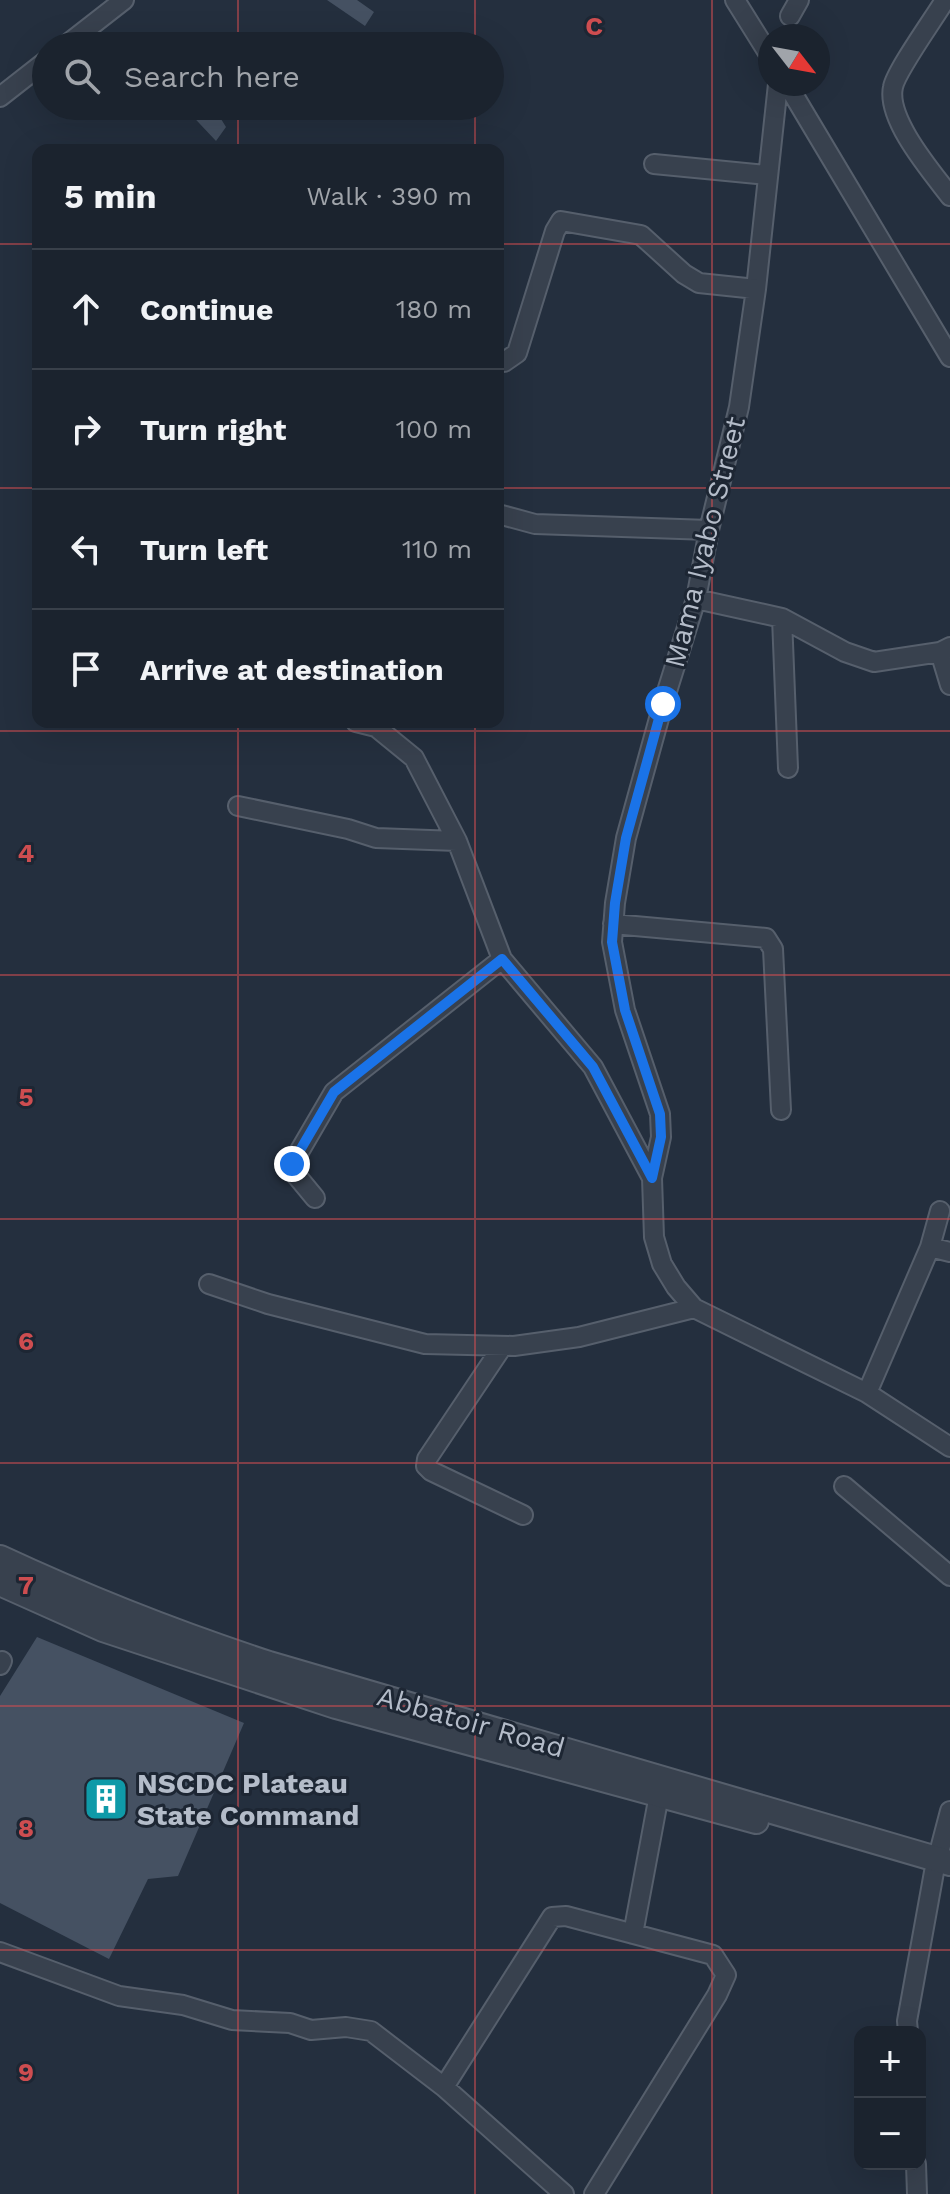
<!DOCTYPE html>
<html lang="en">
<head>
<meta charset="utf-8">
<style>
	:root { --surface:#1b232e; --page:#242b36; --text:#f1f3f6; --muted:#a0a4aa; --line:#39404a }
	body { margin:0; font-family:"Work Sans",sans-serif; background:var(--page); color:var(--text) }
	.controls { position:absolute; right:24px; bottom:24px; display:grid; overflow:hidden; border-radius:16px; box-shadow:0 8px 32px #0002 }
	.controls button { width:72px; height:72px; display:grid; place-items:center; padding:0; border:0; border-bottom:2px solid var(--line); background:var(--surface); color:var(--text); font:40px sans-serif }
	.compass { position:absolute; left:758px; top:24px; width:72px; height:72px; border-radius:50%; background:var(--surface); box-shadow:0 8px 32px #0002; rotate:121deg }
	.stop { position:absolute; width:24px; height:24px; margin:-18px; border:6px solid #1a73e8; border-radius:50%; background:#fff }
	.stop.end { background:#1a73e8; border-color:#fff; box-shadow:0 2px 8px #0008 }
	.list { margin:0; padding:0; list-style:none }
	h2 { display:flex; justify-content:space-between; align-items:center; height:104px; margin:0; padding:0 32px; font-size:34px }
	h2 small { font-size:26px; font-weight:400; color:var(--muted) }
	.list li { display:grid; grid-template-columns:52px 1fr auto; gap:24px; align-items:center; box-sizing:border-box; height:120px; padding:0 32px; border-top:2px solid var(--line) }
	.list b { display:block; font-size:30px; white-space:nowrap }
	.list em { font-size:26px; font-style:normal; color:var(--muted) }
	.icon { flex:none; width:44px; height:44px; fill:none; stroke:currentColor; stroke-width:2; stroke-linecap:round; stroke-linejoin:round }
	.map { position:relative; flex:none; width:950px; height:2194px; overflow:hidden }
	.search { position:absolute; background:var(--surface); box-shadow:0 8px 32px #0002; left:32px; top:32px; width:472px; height:88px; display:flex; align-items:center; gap:20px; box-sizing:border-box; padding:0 28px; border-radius:44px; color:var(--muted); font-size:30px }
	.panel { position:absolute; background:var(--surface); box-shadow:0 8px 32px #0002; left:32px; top:144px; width:472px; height:584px; border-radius:16px }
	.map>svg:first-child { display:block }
</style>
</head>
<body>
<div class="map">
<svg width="950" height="2194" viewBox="0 0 950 2194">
	<rect width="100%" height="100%" fill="#242f3e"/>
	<path fill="#455162" d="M327,0H357L374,12L365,26Z
		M183,106H213L226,127L216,141Z
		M37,1637L244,1723L178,1876L148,1879L109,1959L0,1903V1696Z"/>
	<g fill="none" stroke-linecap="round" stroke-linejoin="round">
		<g stroke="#565f6c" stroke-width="22">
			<path id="minor" d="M735,0L770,56
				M945,0C935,17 896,71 893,87C886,119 931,171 950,196
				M790,16L799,0
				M65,46L124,0
				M778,84L756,289L739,407L709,530L696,599L663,704L626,838L615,903L612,942L625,1010L660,1114L661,1137L652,1178L654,1237L662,1264L676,1287L694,1308L867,1393L950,1447
				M787,84L950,357
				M0,97L46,61
				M654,164L767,175
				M498,362H504L517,353L555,231L561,221L641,235L684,274L699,283L756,289
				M498,514L535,524L709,530
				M696,599L782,618L845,652L874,662L940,652L950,647
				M782,618L788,768
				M940,652L950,685
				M356,722L376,727L414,758L457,841L502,959L593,1067L652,1178
				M238,806L348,829L376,838L457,841
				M613,924L766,938L773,949L781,1110
				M315,1198L296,1175L292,1164L334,1092L502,959
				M930,1247L950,1252
				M209,1284L268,1304L425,1344L514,1346L579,1337L694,1308
				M502,1347L427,1459L426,1466L431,1471L523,1515
				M867,1393L930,1247L940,1211
				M844,1486L950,1576
				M0,1665L2,1661
				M633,1934L659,1795
				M0,1952L119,1996L183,2005L232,2020L290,2023L311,2030L346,2027L371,2031L444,2087L564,2194
				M908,2032L907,2021L934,1872L950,1811
				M444,2087L552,1917L566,1916L713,1955L726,1975L717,1995L594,2194
				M916,2164L917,2194"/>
		</g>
		<g stroke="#565f6c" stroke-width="28">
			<path id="tertiary" d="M0,1558C88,1599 177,1634 269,1664L950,1863
				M0,1583L103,1629L336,1706L756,1821"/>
		</g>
		<use href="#minor" stroke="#38414e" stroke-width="18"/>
		<use href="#tertiary" stroke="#38414e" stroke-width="24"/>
	</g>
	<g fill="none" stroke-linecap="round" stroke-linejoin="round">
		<path stroke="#1a73e8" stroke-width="10" d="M292,1164L334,1092L502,959L593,1067L652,1178L661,1137L660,1114L625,1010L612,942L615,903L626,838L663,704"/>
	</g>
	<path fill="none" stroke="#ce4d50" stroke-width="2" stroke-opacity="0.55" d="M238,0V46M475,0V46M712,0V2194M238,106V150M475,106V150M0,244H38M498,244H950M0,488H38M498,488H950M238,722V2194M475,722V2194M0,731H950M0,975H950M0,1219H950M0,1463H950M0,1706H950M0,1950H950"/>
	<defs>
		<g id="building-square" transform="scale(2.3)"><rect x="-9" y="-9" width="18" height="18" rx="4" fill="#0f9aa8" stroke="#1d2633"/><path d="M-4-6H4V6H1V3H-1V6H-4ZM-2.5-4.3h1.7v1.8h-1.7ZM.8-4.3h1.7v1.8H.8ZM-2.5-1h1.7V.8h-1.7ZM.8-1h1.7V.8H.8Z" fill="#fff"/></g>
	</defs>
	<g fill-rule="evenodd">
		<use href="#building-square" x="106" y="1799"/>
	</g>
	<g text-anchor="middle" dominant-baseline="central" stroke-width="6" stroke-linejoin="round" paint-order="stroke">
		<g font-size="28" fill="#b4bcc9" stroke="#1d2633">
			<text transform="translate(705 542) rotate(-76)">Mama Iyabo Street</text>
			<text transform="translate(471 1722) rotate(16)">Abbatoir Road</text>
		</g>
		<g font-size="28" font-weight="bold" fill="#b4bcc9" stroke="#1d2633" text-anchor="start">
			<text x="137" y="1783">NSCDC Plateau<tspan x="137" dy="32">State Command</tspan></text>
		</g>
	</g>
	<g font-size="26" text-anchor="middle" font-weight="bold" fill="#ce4d50" stroke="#1d2633" stroke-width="6" stroke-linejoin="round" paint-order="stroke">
		<text x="594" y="35">C</text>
		<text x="26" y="862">4</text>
		<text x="26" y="1106">5</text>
		<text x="26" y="1350">6</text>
		<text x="26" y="1594">7</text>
		<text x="26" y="1837">8</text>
		<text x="26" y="2081">9</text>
	</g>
</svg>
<div class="controls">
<button>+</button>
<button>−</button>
</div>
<svg class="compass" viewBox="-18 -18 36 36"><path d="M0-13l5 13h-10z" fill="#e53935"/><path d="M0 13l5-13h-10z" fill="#a0a4aa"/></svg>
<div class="stop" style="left:663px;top:704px"></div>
<div class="stop end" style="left:292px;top:1164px"></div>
<div class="search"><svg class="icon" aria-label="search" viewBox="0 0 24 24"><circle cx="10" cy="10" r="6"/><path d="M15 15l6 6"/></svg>Search here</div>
<section class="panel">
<h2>5 min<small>Walk · 390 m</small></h2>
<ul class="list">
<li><svg class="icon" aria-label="ahead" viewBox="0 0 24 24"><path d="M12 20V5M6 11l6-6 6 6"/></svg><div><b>Continue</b></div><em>180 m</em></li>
<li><svg class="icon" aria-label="right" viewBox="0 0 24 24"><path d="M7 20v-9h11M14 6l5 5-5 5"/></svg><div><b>Turn right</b></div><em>100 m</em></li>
<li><svg class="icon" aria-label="left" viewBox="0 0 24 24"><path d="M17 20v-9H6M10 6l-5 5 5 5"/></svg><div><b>Turn left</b></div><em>110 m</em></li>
<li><svg class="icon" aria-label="arrive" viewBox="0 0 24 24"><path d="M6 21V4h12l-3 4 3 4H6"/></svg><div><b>Arrive at destination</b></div></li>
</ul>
</section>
</div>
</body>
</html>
